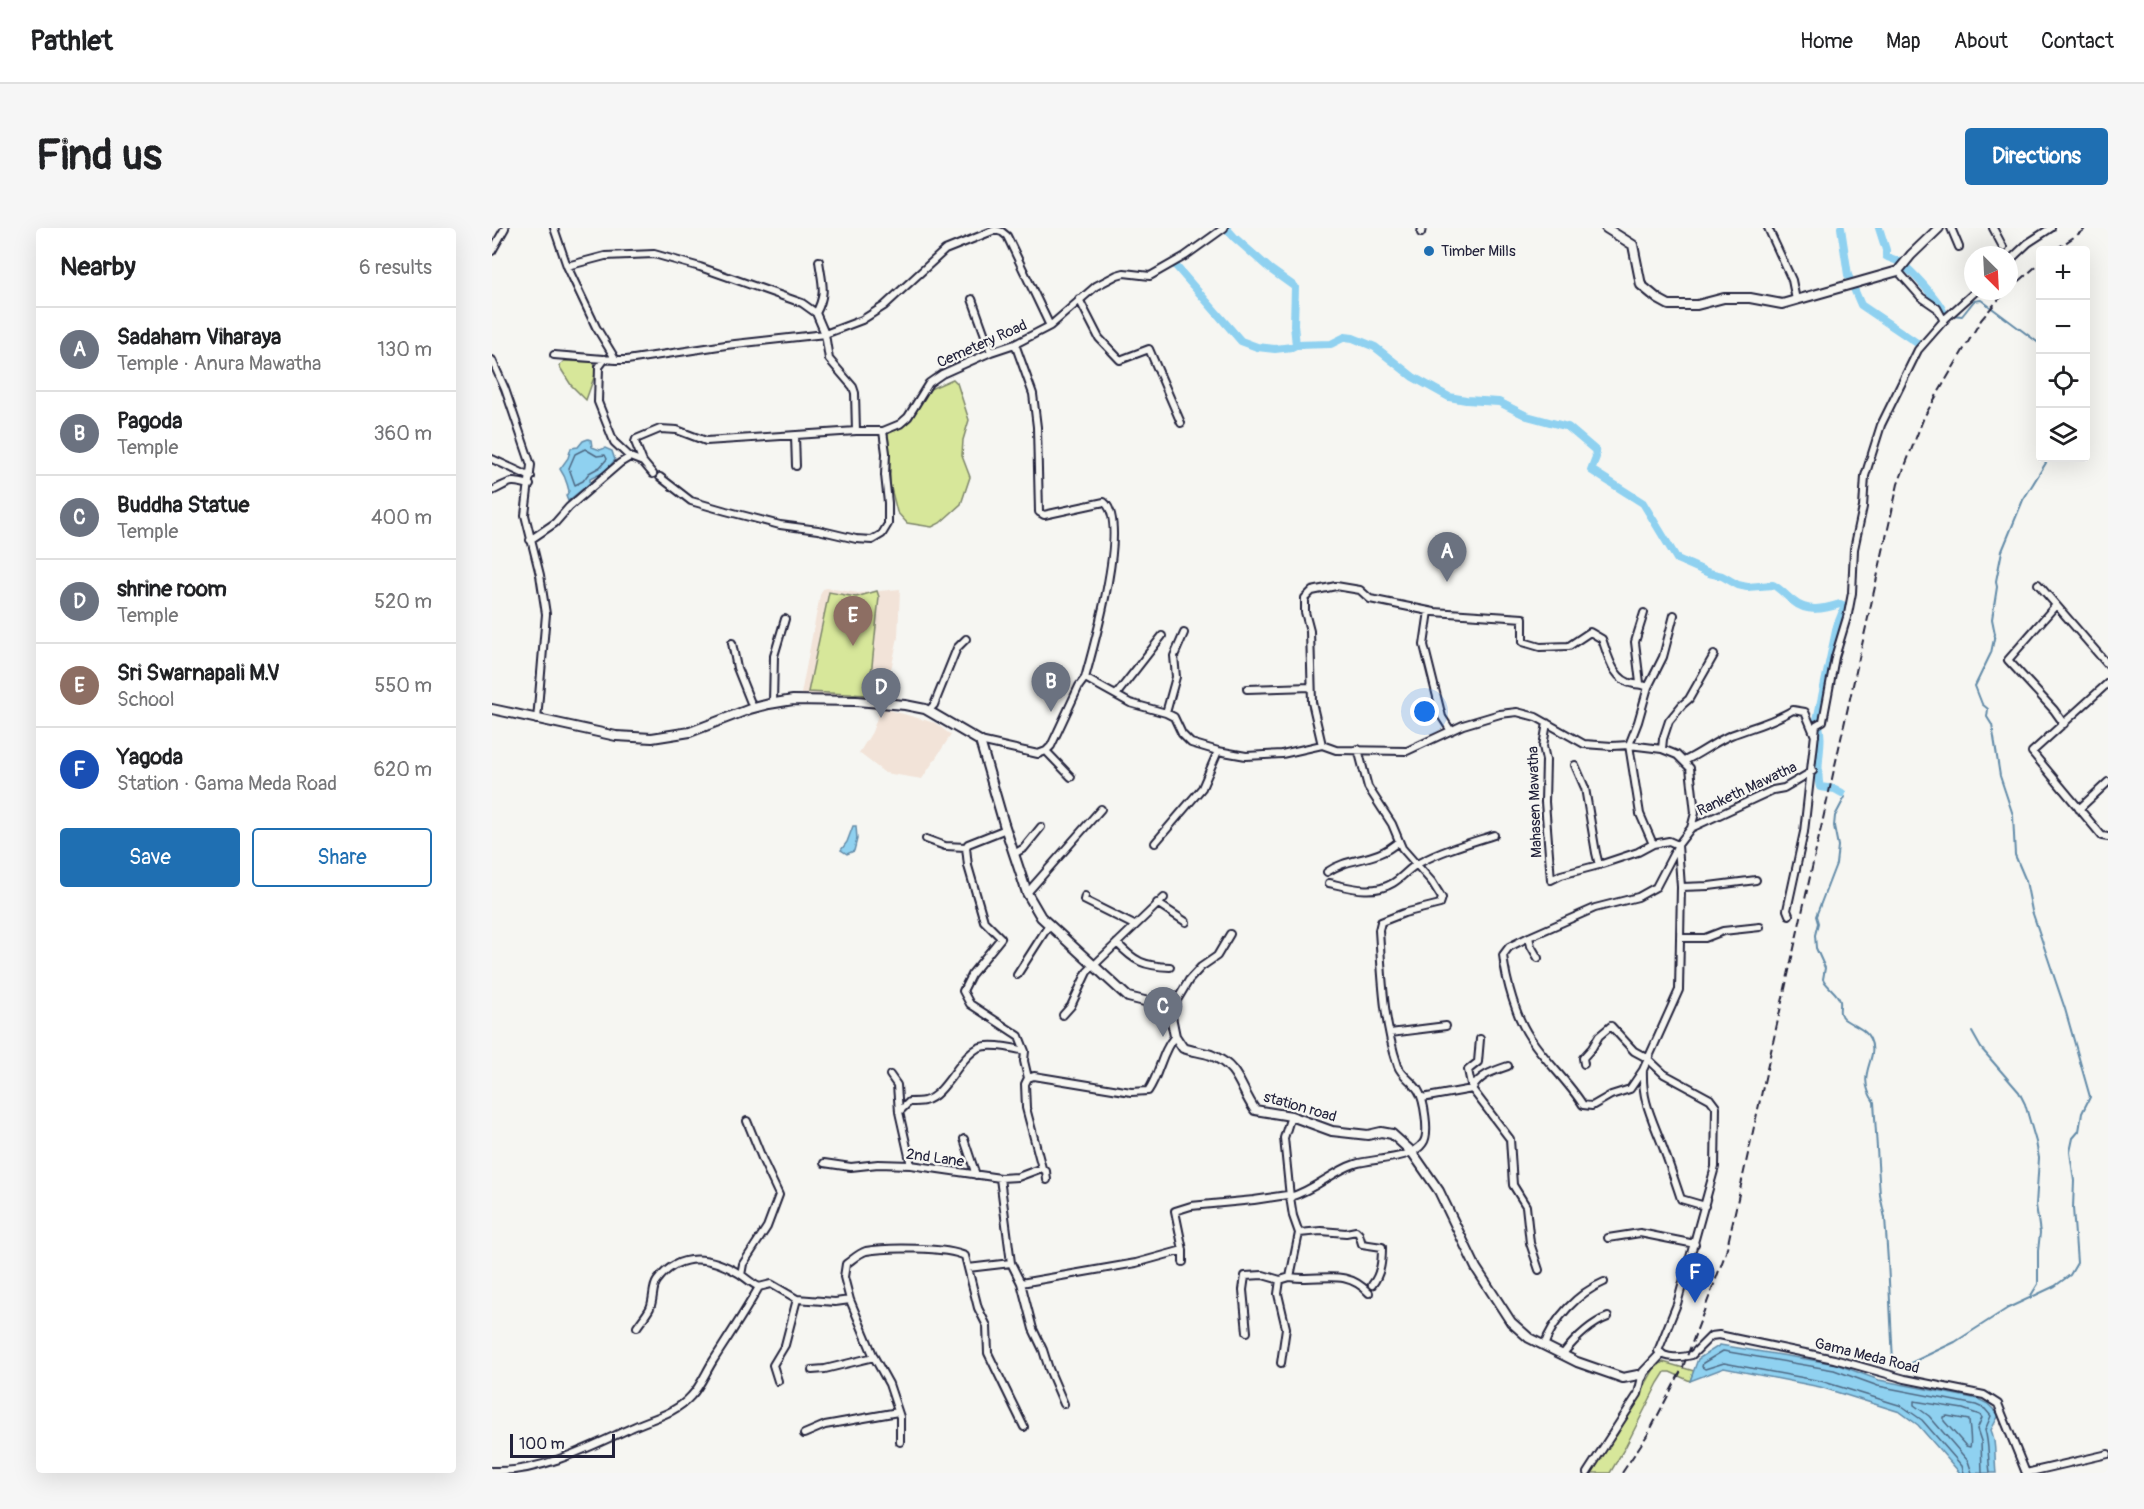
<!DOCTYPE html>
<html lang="en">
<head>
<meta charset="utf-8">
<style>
	:root { --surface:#fff; --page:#f6f6f6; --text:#202124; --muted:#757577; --line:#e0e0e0; --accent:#1f6fb2 }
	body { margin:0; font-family:Pangolin,sans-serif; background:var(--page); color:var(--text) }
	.controls { position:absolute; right:18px; top:18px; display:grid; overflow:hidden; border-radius:6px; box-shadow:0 6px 24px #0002 }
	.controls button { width:54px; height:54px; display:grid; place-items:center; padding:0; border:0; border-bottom:2px solid var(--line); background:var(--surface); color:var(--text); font:30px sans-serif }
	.compass { position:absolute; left:1472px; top:18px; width:54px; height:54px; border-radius:50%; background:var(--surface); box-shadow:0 6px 24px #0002; rotate:156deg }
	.scale { position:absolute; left:18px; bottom:15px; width:105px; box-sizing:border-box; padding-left:6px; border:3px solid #22223b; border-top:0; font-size:16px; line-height:21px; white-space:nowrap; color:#22223b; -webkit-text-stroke:4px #f6f6f2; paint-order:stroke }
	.you { position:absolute; left:933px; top:484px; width:21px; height:21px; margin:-15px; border:4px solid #fff; border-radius:50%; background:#1a73e8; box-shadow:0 0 0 9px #1a73e833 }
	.badge { display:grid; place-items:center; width:39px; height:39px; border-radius:50%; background:var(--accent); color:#fff; font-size:20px; font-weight:700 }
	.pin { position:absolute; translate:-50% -50px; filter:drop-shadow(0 2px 3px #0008) }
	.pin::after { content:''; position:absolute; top:32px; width:21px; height:18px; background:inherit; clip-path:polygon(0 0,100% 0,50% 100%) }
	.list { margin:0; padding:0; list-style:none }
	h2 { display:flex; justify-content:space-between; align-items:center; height:78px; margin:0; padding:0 24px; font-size:26px }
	h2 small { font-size:20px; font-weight:400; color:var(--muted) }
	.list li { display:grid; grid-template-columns:39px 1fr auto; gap:18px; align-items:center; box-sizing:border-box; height:84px; padding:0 24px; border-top:2px solid var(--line) }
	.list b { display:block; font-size:22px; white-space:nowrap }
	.list p { margin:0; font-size:20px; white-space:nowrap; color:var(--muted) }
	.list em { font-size:20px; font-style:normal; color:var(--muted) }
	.actions { display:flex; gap:12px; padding:18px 24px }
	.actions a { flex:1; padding:14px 0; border:2px solid var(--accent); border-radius:6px; text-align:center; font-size:21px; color:var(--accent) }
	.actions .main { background:var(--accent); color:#fff }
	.icon { flex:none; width:33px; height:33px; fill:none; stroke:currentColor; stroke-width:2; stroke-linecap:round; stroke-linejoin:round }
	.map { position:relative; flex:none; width:1616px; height:1245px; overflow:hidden; border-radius:6px }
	header { display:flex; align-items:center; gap:36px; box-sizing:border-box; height:84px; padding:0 30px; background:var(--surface); border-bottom:2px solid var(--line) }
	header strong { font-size:28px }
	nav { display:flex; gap:33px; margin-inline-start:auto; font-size:21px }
	.intro { display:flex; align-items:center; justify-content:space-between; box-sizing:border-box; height:144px; padding:0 36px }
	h1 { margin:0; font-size:42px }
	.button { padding:15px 27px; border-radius:6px; background:var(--accent); color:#fff; font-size:21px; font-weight:700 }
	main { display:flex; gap:36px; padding:0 36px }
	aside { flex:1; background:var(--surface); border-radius:6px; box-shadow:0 6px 24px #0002 }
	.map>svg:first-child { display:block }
</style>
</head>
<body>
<header>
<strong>Pathlet</strong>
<nav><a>Home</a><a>Map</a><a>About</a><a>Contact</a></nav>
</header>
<div class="intro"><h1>Find us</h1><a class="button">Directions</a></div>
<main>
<aside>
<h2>Nearby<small>6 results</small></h2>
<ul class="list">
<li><span class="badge" style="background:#6b7280">A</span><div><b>Sadaham Viharaya</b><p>Temple · Anura Mawatha</p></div><em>130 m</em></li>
<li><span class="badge" style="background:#6b7280">B</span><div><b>Pagoda</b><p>Temple</p></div><em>360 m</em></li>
<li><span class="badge" style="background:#6b7280">C</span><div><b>Buddha Statue</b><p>Temple</p></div><em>400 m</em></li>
<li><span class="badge" style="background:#6b7280">D</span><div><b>shrine room</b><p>Temple</p></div><em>520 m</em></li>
<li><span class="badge" style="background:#8d6e63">E</span><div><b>Sri Swarnapali M.V</b><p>School</p></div><em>550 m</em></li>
<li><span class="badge" style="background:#1a4fb4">F</span><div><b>Yagoda</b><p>Station · Gama Meda Road</p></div><em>620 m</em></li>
</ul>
<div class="actions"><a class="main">Save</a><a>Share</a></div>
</aside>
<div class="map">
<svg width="1616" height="1245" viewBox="0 0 1616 1245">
	<rect width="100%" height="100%" fill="#f6f6f2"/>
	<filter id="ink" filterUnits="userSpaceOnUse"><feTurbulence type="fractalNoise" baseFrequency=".0167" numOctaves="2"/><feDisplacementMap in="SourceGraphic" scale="12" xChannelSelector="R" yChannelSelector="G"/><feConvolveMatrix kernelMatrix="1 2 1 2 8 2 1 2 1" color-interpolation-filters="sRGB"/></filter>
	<g filter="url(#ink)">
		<path fill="#f2e3d8" d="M335,360L366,365L408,361L406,409L400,437L390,470L309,466L328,367L331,361Z
			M394,481L443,495L459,507L430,551L393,545L367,525L380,504L387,484Z"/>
		<path fill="#d7e79a" stroke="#7c846a" stroke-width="1.5" d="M72,133L101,134L105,141L94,172L79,157L67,138Z
			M461,151L465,155L477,192L471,212L470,228L478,249L469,276L448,295L440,299L415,295L405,284L398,256V226L396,206L417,192L438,161Z
			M385,363L387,369L377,467L316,464L337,364L364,369Z
			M1171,1134L1202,1143L1198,1153L1178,1144H1173L1166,1155L1134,1218L1118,1245H1100L1118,1214L1125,1207L1162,1141Z"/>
		<path fill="#8fd1f0" stroke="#638ba8" stroke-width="1.5" d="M96,211L99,212L100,219L108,222L113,220L120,223L123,232L112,244L98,251V255L76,273L74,268L77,263C74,253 75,251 68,241L76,230L79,220L86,219L91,213Z
			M361,598H364L365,611L362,623L355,626L349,622L355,614Z
			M1228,1117L1344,1136L1387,1152L1486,1171L1496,1176L1507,1187L1499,1202C1505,1214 1502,1231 1504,1245H1468L1426,1197L1408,1184L1328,1159L1232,1140L1198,1153L1206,1131Z"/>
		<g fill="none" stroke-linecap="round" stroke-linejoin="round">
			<path stroke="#4e6883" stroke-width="1.5" d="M93,221L105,228L113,227L115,231L108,239L97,245L91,253L83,257L77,240L83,226Z
				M1455,1188L1477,1192C1477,1198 1480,1215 1478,1219L1474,1218L1452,1193V1189Z
				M1472,1245L1470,1238L1430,1192L1410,1178L1329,1153L1232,1135L1213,1141L1210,1139L1211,1135L1231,1123L1342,1142L1386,1158L1484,1177L1493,1181L1499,1188L1493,1202C1497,1215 1496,1230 1498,1245
				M1480,1245L1476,1233L1437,1188L1422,1177V1173L1471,1181L1488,1187L1490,1190L1485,1201L1489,1213L1490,1245"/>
			<path stroke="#638ba8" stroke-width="2" d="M1460,87L1470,88L1482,73L1489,72L1548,116
				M1433,110L1448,91
				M1350,565L1353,569L1343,588L1342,598L1346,618L1344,636L1324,688L1326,695L1323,707L1324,720L1333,740L1331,751C1335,759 1346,765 1348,773C1349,780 1345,785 1352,791C1360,797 1374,801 1378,811C1388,832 1362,845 1382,874L1388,967L1393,990L1396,1033L1401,1134L1406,1141L1463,1114L1516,1080L1563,1058L1578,1047L1585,1035L1581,980L1582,953L1578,924L1581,910L1587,903L1590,885L1598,869L1573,781L1540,683L1534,653L1523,627L1521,587L1508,548L1500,497L1495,489L1496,481L1490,476L1483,458L1499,425L1503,406L1500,391L1505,359L1504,353L1510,323L1531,272L1557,230
				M1480,804L1489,820L1527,864L1533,876L1544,914L1547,930L1544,977L1548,1005L1546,1023V1056L1538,1069"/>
			<path stroke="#8fd1f0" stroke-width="8" d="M734,0L743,10L778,41L803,59L802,97L804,117L839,116L853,109L861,110L883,119L921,149L957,169L974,172L1007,174L1035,188L1076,199L1103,222L1104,229L1099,242L1151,275L1185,331L1217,345L1230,348L1246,357L1255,359L1281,357C1289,361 1294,368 1301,373C1315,385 1332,381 1348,376L1353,378L1345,398L1325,492C1334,513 1322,537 1328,559L1343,561L1350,565
				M1349,0L1356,47L1369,77L1428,117
				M1387,0L1394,22V28C1398,31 1403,31 1407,34C1417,39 1450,76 1452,86
				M683,37L749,113L765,119L783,121L800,119L804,117"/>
			<g stroke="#22223b" stroke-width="10">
				<path id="minor" d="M62,0L75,38L113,28L162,26L208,39L310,75L324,85L333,106L370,92L392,78L453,22L503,2L510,4L515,8L558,98
					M1276,0L1300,52L1304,72
					M1459,0L1467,19
					M1501,0L1511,19
					M929,5L930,0
					M0,23L13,0
					M1517,33L1536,15L1559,0
					M75,38L104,99L124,132H135L234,117L333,106L337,131L361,159L363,165L364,203H391L408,196L416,189L437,155L450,146L499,124L523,116L558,98L604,58L625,47L632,45L658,48L693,28L732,0
					M1406,43L1429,69L1445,80L1452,93
					M480,71L499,124
					M587,71L607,110L628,132L657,121L689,195
					M324,85C335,65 330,55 327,33
					M523,116L541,166L545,199L547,284L552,287L612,274C638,293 601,421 593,450
					M62,127L124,132
					M113,131L107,139L106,174L122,214L138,229L151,234L161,246
					M0,132L13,161L39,237L33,287L48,347L54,386L45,492
					M303,208L304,238
					M0,231L39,249
					M151,234L143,214L144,211L168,201L185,202L214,213L364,203
					M168,249L199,273L234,283L288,297L326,302L364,311L380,312L390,306L396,296V275L393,247L394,225L391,203
					M0,263C19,254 16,251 38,257
					M38,312L63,295L77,279L128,235L138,229
					M1546,356L1616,437
					M1564,377L1516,432L1562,482L1572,496
					M937,383L932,417L950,489L959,503
					M240,415L245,440L261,480
					M1148,455L1143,414L1152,385
					M1616,455L1540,524L1610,608L1616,609
					M1156,459L1171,429L1182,387
					M755,461L819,459
					M624,467L670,408
					M281,475L282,428L293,391
					M436,483L442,477L465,420L474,411
					M674,485L684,449L682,428L692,405
					M488,513L546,526L554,523L559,518L587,458L593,450L638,475L674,485L682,489L690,506L699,515L726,523L754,528L790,526L830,517L820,474L818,403L813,384V370L820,363L844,358L868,362L878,371L942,384L1031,390V414L1048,419L1077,418L1098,404L1110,411C1116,427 1121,453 1142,456C1148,457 1150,456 1156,459L1146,494L1137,517L1148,586L1161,616
					M830,517L844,522L915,523L971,497L1008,486L1025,484L1044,489L1092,516L1120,518L1137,517L1170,521L1185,527L1198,540L1203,585L1199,600L1186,617L1189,659L1187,762L1151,842L1138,861L1119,867L1100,878L1091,877C1076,853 1054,834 1039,811C1024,790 1014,753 1011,727L1017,719L1037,709L1103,680L1146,669L1164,659L1186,617L1177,613L1161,616L1146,624L1107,637L1069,647L1059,652L1053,574L1054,532L1051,518L1055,495
					M1170,521L1171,511L1177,493L1190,477L1197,471L1222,427
					M554,523L579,549
					M1192,533C1208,526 1224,513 1239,507C1260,499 1281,494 1301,482L1313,484L1323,508
					M1083,537L1093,560L1104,625L1107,637
					M1587,581L1616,554
					M1199,600L1281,562L1292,560L1321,543
					M434,611L453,618L474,619L476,616L514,601
					M663,615L710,560L726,523
					M474,619L476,638L492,693L509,710L479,747L471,763L478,776L527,808L533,823L532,833L536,850L533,856L534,880L550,940L554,943L555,952
					M522,626L532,620L549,599
					M835,644C858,628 883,635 907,613
					M837,655C859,660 881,667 901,655C911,649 917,640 927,635C951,622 977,615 1002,607
					M1189,659L1217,658L1264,652
					M535,665L609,581
					M593,668L592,672L642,697
					M665,675L694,694
					M1297,687L1295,682L1312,604L1324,497L1331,493L1343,429L1356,386L1360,365L1362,321L1371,279L1373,248L1389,197L1426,122L1454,90L1484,63
					M1037,709L1039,718L1046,730
					M1189,710H1213L1231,703L1268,699
					M625,715C643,734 652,738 678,739
					M525,747L557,697
					M677,779L684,774L697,752L709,739L725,728L738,706
					M571,787L579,778L595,744L672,670
					M898,805L954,798
					M988,811L986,834L976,842L980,861L1018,911L1021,957L1034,978L1038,1015L1047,1042
					M1092,836L1091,830L1100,820L1107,808L1119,798L1142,823L1155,830L1172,846L1218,871L1224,879L1223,939L1185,1076L1166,1123C1174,1131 1189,1130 1200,1127L1219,1108L1227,1107L1342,1131L1413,1151L1492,1167L1506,1176L1534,1245
					M1151,842C1150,869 1157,884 1167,909C1175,929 1182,950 1189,971L1213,978
					M398,847L405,857L407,884L419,937
					M536,850L542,848L639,864L656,863C668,846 669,824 683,808
					M930,870L980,861C988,847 1001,843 1016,838
					M407,884L417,874C422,874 427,874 432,873C453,868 465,832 486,820C497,815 521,820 533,823
					M799,888L792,910L798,969C823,962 841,943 863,936C882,930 920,932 931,915C938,906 932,871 926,862C921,854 909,847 906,838C891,794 890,747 887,702L889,694L912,685L948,676L950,670L940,654L910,620L900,596L876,559L866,521
					M472,911L484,947
					M332,935L359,939L386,936L419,937L508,950L526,949L550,940
					M508,950L519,1035
					M1116,1010L1148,1005L1203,1016
					M691,1034V1022L683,983L699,978L762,972L795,967L798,969L801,988L807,1005L829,1003L854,1005L864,1003L867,1006L870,1016L890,1019C890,1033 889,1046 880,1057
					M476,1040L486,1080L495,1098L496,1125L532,1199
					M249,1047L251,1036L275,999L287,967L272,935L255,893
					M798,1049C828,1054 853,1039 877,1065
					M529,1055L541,1101L551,1122L557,1141L572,1176
					M145,1099C149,1093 155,1086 158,1080C162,1071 160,1060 165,1053C187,1023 219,1028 248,1046C254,1050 259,1055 267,1059
					M755,1104L751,1062L753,1048L771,1047L788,1052
					M1052,1118C1061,1091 1086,1065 1112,1054
					M1070,1127C1082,1112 1097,1096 1116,1089
					M789,1135L794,1100L786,1066L788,1052L798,1049L807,1005
					M320,1142L333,1141L382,1129
					M286,1153L281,1137L293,1117L305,1071
					M312,1206L333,1197L406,1184
					M408,1214V1189L397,1156L382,1129L358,1072L352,1049L354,1036C360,1032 367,1025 374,1023C394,1019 455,1019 473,1028L476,1040L519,1035L529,1055L644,1035L691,1022
					M0,1243C47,1245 98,1219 139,1200C160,1190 183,1186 199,1168C208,1159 214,1144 221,1133C237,1108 253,1084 267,1059L279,1056L305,1071L343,1074L358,1072
					M1095,1245L1146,1166L1150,1149
					M1534,1245L1616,1226"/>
			</g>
			<g stroke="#22223b" stroke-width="12">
				<path id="tertiary" d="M1114,0L1141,17L1149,57L1166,71L1177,77H1205L1232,70H1258L1290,76L1406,43L1419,27L1447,0
					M0,481L124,508L160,510L198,504L258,481L277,476L301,472L364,473L413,477L433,481L488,513L512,596L535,665L549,689L636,769L677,779L683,808L691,820C700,823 710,824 719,827C748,839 747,859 763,882L799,888L840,903L876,907L889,904L900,906L920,924L947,963L984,1040L1019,1094L1037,1110L1085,1134L1131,1150L1146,1147L1150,1149L1152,1144L1169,1126"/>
			</g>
			<use href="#minor" stroke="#f6f6f2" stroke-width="6"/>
			<use href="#tertiary" stroke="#f6f6f2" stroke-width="8"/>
			<path stroke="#22223b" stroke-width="2" stroke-dasharray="9 4.5" stroke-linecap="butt" d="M1563,22L1595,0
				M1517,62L1548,35
				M1130,1245L1156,1206L1191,1139L1234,1024L1406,256L1432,189L1489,92L1505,73L1516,63"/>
		</g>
	</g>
	<circle fill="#1f6fb2" stroke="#f6f6f2" stroke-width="2" cx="937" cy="23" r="6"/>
	<g text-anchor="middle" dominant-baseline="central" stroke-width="4.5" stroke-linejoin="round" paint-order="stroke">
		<g font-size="15" fill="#22223b" stroke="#f6f6f2" text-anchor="start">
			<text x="949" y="23">Timber Mills</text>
		</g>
		<g font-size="15" fill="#22223b" stroke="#f6f6f2">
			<text transform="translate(490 116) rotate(-24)">Cemetery Road</text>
			<text transform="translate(1255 561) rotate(-25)">Ranketh Mawatha</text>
			<text transform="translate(1043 574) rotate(-92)">Mahasen Mawatha</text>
			<text transform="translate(808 879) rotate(16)">station road</text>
			<text transform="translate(443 930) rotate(8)">2nd Lane</text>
			<text transform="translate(1375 1128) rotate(14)">Gama Meda Road</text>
		</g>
	</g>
</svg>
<div class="controls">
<button>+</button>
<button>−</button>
<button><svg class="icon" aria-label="locate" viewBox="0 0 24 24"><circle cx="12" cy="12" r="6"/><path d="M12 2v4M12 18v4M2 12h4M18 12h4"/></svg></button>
<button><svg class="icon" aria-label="layers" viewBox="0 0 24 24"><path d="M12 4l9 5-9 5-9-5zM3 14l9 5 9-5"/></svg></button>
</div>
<svg class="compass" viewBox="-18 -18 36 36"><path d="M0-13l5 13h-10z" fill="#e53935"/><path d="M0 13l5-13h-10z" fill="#757577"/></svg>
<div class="scale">100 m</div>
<div class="you"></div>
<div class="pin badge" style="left:955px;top:354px;background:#6b7280">A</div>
<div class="pin badge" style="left:559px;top:484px;background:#6b7280">B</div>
<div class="pin badge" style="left:671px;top:809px;background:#6b7280">C</div>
<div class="pin badge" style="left:389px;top:490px;background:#6b7280">D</div>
<div class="pin badge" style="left:361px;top:418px;background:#8d6e63">E</div>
<div class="pin badge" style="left:1203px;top:1075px;background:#1a4fb4">F</div>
</div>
</main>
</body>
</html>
